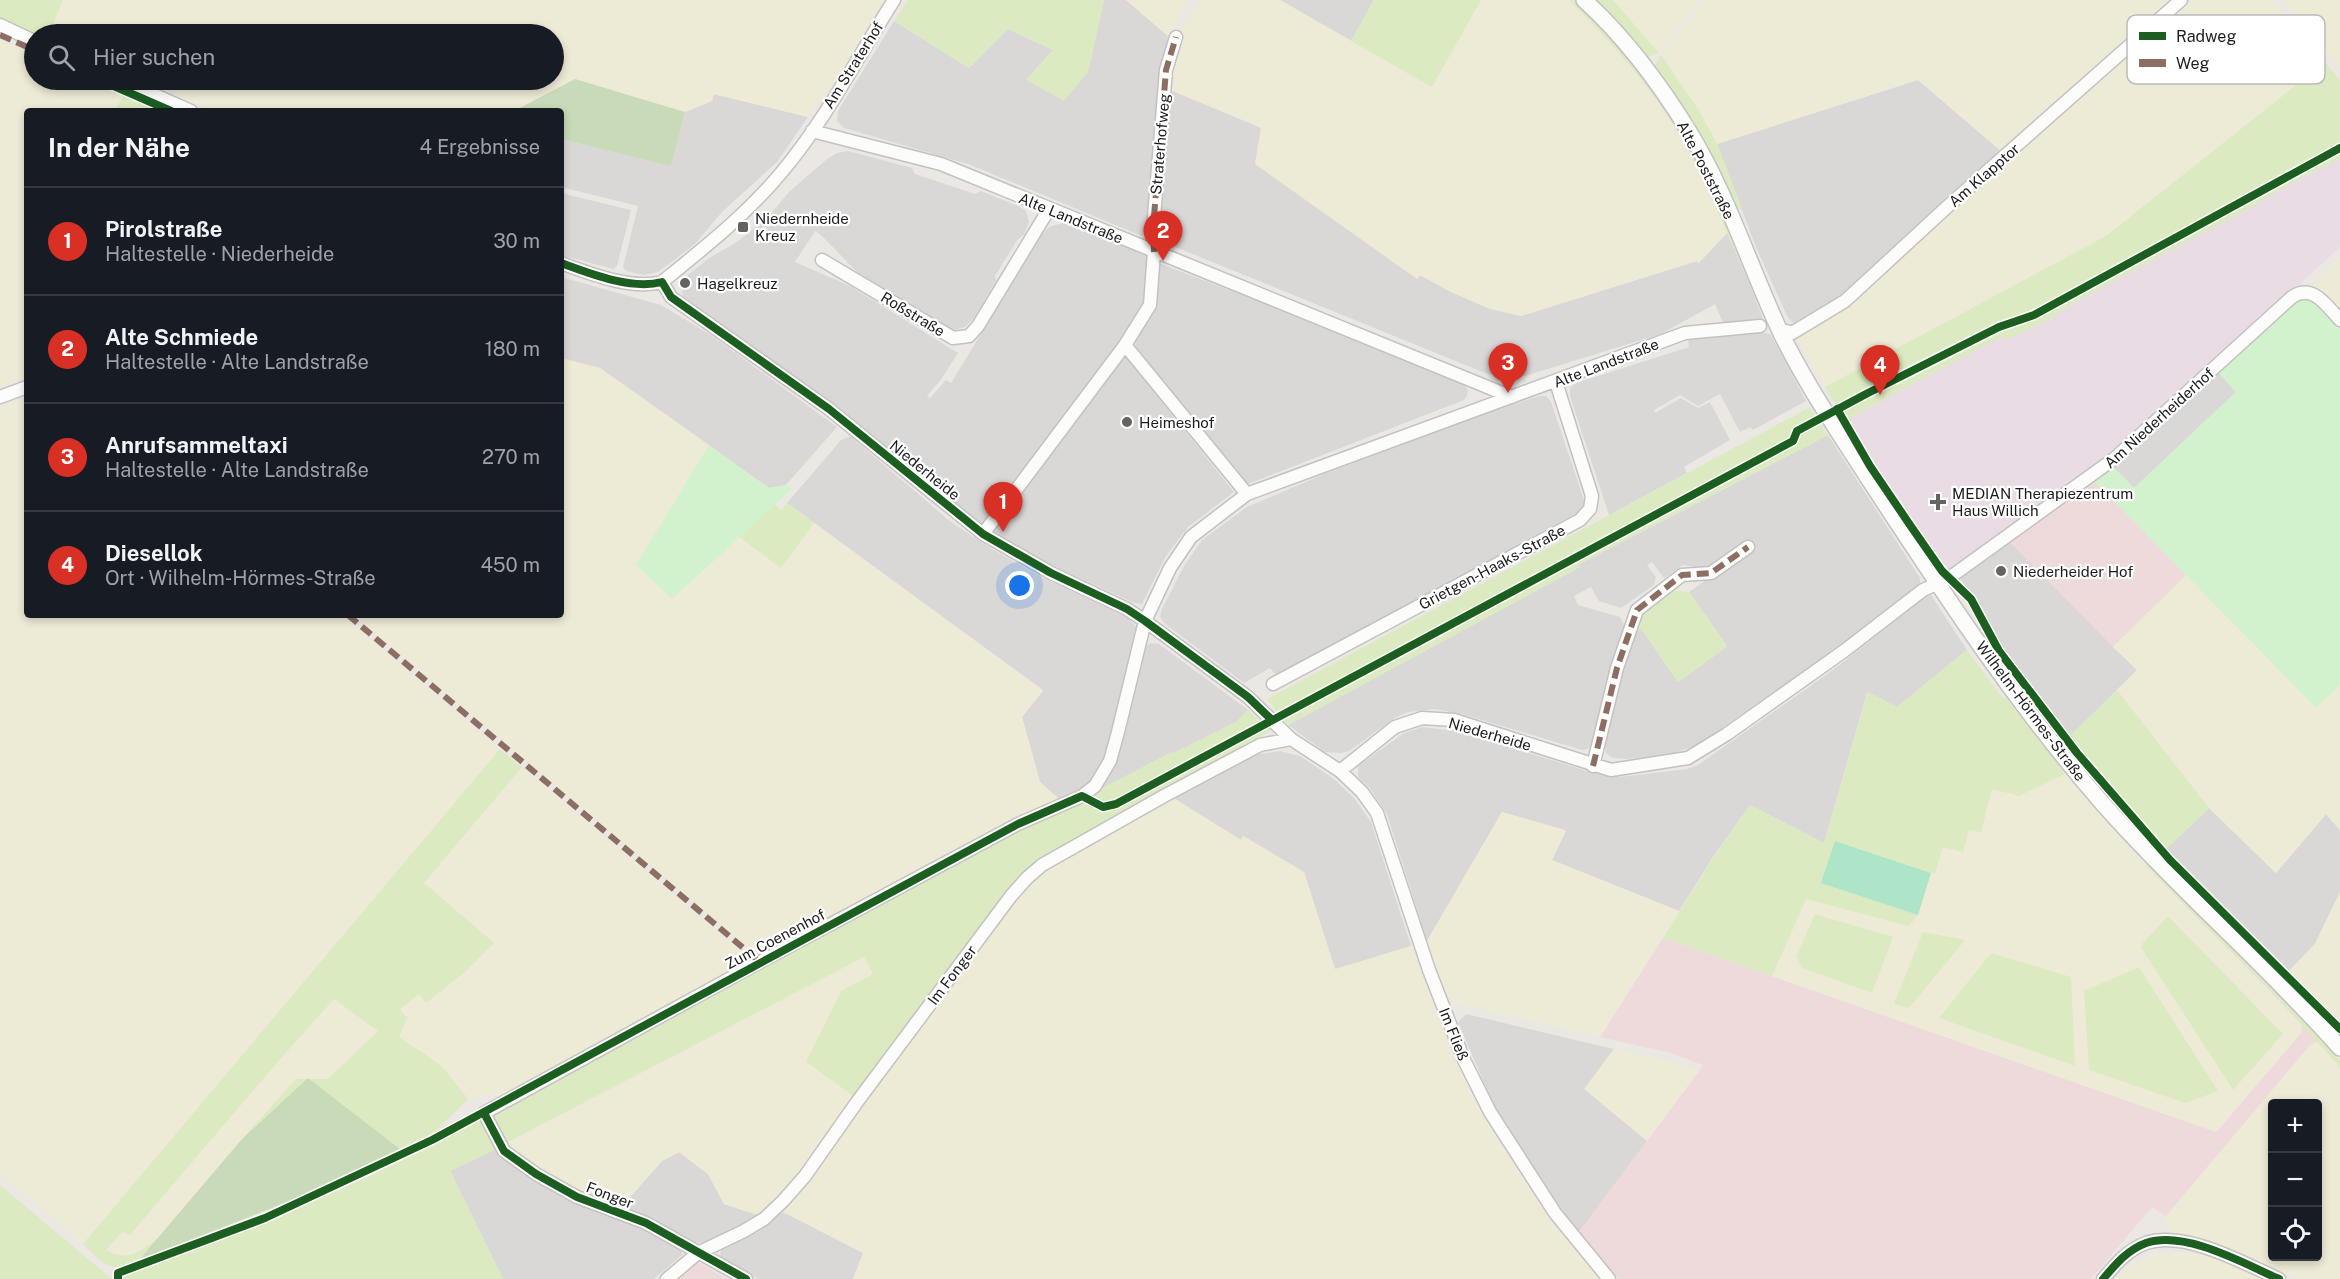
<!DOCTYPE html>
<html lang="de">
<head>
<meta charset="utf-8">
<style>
	:root { --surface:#171b24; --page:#242831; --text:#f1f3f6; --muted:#9ea1a6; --line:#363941; --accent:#d93025 }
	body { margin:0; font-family:"Public Sans",sans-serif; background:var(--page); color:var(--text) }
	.controls { position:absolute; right:18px; bottom:18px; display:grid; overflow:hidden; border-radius:6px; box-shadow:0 3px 9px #0003 }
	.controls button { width:54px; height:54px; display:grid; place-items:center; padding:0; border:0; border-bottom:2px solid var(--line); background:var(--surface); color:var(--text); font:30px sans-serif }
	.you { position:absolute; left:1020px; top:586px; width:21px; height:21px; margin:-15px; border:4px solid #fff; border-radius:50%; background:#1a73e8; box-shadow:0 0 0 9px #1a73e833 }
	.badge { display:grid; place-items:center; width:39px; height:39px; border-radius:50%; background:var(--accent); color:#fff; font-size:20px; font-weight:700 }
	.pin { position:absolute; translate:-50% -50px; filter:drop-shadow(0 2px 3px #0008) }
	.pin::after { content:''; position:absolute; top:32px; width:21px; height:18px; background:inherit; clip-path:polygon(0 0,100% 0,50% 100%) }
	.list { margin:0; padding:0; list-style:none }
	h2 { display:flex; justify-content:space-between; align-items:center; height:78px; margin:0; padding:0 24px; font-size:26px }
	h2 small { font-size:20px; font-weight:400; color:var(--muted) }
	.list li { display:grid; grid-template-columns:39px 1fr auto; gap:18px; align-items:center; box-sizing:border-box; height:108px; padding:0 24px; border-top:2px solid var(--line) }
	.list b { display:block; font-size:22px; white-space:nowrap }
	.list p { margin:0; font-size:20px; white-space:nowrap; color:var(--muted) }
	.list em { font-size:20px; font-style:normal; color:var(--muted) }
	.icon { flex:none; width:33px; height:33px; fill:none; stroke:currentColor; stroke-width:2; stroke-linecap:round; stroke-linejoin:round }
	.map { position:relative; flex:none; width:2340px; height:1279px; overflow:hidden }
	.search { position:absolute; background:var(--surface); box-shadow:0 3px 9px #0003; left:24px; top:24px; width:540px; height:66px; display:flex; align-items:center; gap:15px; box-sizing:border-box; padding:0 21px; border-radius:33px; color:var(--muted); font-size:22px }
	.panel { position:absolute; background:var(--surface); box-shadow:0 3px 9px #0003; left:24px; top:108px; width:540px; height:510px; border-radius:6px }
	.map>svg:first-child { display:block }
</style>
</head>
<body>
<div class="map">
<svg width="2340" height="1279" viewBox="0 0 2340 1279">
	<rect width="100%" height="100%" fill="#ebe8e4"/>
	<path fill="#dad8d6" d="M1104,0H1126L1168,36L1158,88L1148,228L1142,236L968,164L844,128L837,121L838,111L894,21L969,68L1008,29L1053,50L1026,80L1088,72Z
		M1280,0H1374L1351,41Z
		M1918,80L2001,151L1920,222L1838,298L1793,323L1788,318L1755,245L1717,144Z
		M1168,89L1261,128L1417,279L1420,275L1453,293L1521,316L1697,261L1698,263L1727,233L1750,284L1763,319L1723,323L1715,304L1661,334L1525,376L1505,377L1485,373L1163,242L1158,230Z
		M714,94L808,117L777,162L722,212L695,244L658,272L644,275L626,271L623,267L638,206L561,187V139L671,165L685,112L712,101Z
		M848,151L912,168L915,174L975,194L981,191L1018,206L1026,211L1029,222L1024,235L1018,239L995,276L996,281L973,319L965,327L954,330L943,326L858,273L822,236L815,231L795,262L850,286L958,353L942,378L927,396L930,398L946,380L951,383L1042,234L1049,227L1066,222L1148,255L1146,303L1119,347L983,525L914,473L872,434L731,331L690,305L682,294V283L688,275L709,258L737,242L769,216L789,192L827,159L837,153Z
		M561,193L631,210L617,266L613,269L561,255Z
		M1156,262L1354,338L1464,384L1468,391L1467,396L1464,400L1243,486L1137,354L1135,341L1150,317L1153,306Z
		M561,277L661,305L711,335L837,427L786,485L769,488L600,368L561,358Z
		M1726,332H1763L1771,335L1806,401L1753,430L1750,427L1740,432L1720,394L1698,406L1680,395L1654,410L1655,413L1681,398L1698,408L1710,402L1730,440L1684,467L1687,473L1609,515L1570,396V388L1576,383L1689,347L1688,339Z
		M1126,357L1234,492L1188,527L1166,556L1142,604L1132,602L1045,562L991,530L1023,486L1026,488L1121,358Z
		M1539,396H1546L1551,402L1584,500V507L1579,512L1278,674L1274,673L1270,668L1244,683L1164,623L1160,617L1161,611L1184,566L1202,540L1247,507L1324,474L1470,419Z
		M1828,435L1920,578V583L1819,661L1699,744L1673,754L1628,759L1613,758L1606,753L1604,743L1614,699L1631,643L1640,627L1678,682L1727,646L1689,592L1751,548L1746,540L1737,547L1736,552L1711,570L1683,565L1664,578L1652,562L1647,565L1656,577L1654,585L1621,608L1599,601L1591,587L1574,596L1578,605L1620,617L1625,627L1594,741L1588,749L1582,750L1462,714L1435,709L1408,712L1395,718L1349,751L1341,753L1325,752L1288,725L1580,567L1578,565Z
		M850,436L951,522L992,549L1043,578L1128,618L1136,627L1137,632L1107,754L1091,784L1060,800L1040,782L1022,717L1043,690L787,503L841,440Z
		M2010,542L2137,670L2069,737L1996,640L1981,611L1960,578Z
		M1931,595L1967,650L1897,707L1867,693L1824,843L1750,805L1713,857L1679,911L1552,860L1565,830L1502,812L1427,941L1387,814L1369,787L1358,777V766L1404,733L1422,727L1457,731L1587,771L1620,777L1687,769L1698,765L1833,670L1926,597Z
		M1150,643L1159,644L1248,710L1236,722L1173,754L1172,752L1098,792L1111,767L1141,651Z
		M1280,751L1300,756L1334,779L1355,799L1371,822L1411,946L1335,970L1304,872L1243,836L1241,840L1170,796L1246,756Z
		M2209,808L2276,873L2326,814L2340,830V892L2315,944L2288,972L2165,850Z
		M1466,1014L1614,1049L1585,1089L1647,1141L1579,1232L1556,1202L1507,1128L1490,1097L1458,1022Z
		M496,1149L514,1164L681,1246L682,1255L654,1279H503L450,1171Z
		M679,1152L708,1174L724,1204L761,1216L704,1243L693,1242L622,1210L624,1204L662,1161Z
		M783,1212L864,1253L853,1279H758L720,1256L721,1249L758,1232Z"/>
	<path fill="#eedada" d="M2094,481L2186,575L2113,647L2010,542Z
		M1663,938L2216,1132L2301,1033L2302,1025L2318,1042L2311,1044L2166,1216L2152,1207L2091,1279H1619L1579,1232L1703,1065L1671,1053L1600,1037Z
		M697,1263L703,1265L727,1279H675Z"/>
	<path fill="#e9dce5" d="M2340,159V247L2120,450L2077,477L1948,573L1889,492L1848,424L1853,421L1851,417L2004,335L2006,340L2047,321L2072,304L2248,209L2287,186Z"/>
	<path fill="#d9d8d6" d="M2217,371L2236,392L2134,488L2113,467Z"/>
	<path fill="#edebd6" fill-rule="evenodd" d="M63,0H886L822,101L819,100L808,117L714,94L712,101L685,112L576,79L514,111H213L143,80H554V34H49Z
		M1126,0H1189L1168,36Z
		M1200,0H1280L1432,87L1481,0H1569L1598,28L1635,71L1668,117L1707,190L1727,233L1698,264L1697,261L1521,316L1490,309L1453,293L1420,275L1417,279L1255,164L1261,127L1168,89L1175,53L1184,28Z
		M1613,0H1701L1659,53Z
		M1705,0H2175L2001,151L1918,80L1717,144L1700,112L1661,55Z
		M2192,0H2273L2325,62L2106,236L1825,387L1797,338L1845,308L1928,230Z
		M2283,0H2340V67Z
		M0,40L34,55V80H90L125,95L113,111H27V378L0,387Z
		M2340,257V315L2316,290L2318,278Z
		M561,358L600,368L709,445L636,564L672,599L739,537L781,567L814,523L1043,691L1022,717L1040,782L1060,800L1016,820L849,907L766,953L753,952L353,615H561Z
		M27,398V615H341L500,749L83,1244L0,1175V408Z
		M2186,575L2316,707L2340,685V830L2326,814L2276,873L2209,808L2117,690L2137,670L2113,647Z
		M522,767L747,956L745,965L518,1091L468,1099L441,1065L399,1037L407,1018L399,1009L419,994L426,1003L494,943L424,883Z
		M2065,774L2145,865L2302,1025L2301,1033L2216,1132L1772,976L1806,899L1909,926L1918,915L1931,873H1935L1943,846L1969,829L1981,832L1992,789L2019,796Z
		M1170,796L1241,840L1243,836L1304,872L1335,969L1411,946L1451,1051L1476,1103L1495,1136L1546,1210L1598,1275L1599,1279H853L863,1253L783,1212L809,1182L899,1055L1030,881L1054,863Z
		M1502,812L1566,831L1552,860L1679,911L1600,1037L1458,1004L1448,995L1427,941Z
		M2340,892V1022L2288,972L2315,944Z
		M864,957L873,974L841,991L855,1097L800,1174L761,1216L724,1204L708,1174L679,1152L662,1161L624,1204L622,1210L589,1197L553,1179L519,1157L506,1143Z
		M335,999L379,1031L328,1079H296L158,1238L144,1248L129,1256H117L106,1250L122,1231L130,1234L281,1058Z
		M2318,1042L2340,1067V1279H2297L2225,1247L2191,1236L2185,1237L2165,1228L2164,1219L2311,1044ZM2272,1104H2318V1256H2272Z
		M1614,1049L1669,1061L1699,1071L1647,1141L1584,1089Z
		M2175,1252L2196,1253L2218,1259L2262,1279H2113L2131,1265L2152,1255Z"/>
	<path fill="#dceac1" d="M0,0H63L49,34L34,35L0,19Z
		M908,0H1104L1088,72L1064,101L1026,80L1053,50L1008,29L969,68L894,21Z
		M1374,0H1481L1432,87L1351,41Z
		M1569,0L1576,1C1614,40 1650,79 1677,126C1707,175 1728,230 1750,284C1724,227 1701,168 1667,115C1639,73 1605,35 1569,0Z
		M1596,0H1613L1659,53L1648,57Z
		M1661,55L1700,112L1717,144L1742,208L1736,211L1700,135L1655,65Z
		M2325,62L2340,80V159L2287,186L2248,209L2072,304L2047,321L2006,340L2003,336L1851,417L1853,421L1848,424L1825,387L2106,236Z
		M90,80H105L176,111H113L125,95Z
		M1810,407L1828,435L1578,565L1580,567L1288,725L1267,699Z
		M787,503L814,523L781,568L739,537L774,504L781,510Z
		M1672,590L1689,592L1727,647L1678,682L1640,627L1643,611Z
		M1967,650L2003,699L2006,698L2065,774L2019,796L1992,789L1981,832L1969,830L1963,852L1943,847L1935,874L1835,841L1822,883L1918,915L1909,926L1806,899L1772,976L1663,938L1713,858L1750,805L1824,843L1868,692L1897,707Z
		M2117,690L2209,808L2165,850L2340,1022V1038L2159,855L2164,850L2100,776L2069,737Z
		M1248,710L1271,731L1041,860L1021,875L855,1097L806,1062L841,991L873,974L864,957L506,1143L491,1117L853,916L1172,752L1173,753L1236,722Z
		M500,749L522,767L424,883L494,943L465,972L426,1003L419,994L400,1009L407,1018L399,1037L441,1065L468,1099L433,1134L401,1150L308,1079L242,1139L296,1079H328L378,1031L334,999L281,1058L130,1235L122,1232L106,1250C126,1263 142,1251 158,1238C146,1253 127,1276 105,1264C97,1259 90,1250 83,1244Z
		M2148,863L2340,1059V1067L2275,996L2145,865Z
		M1815,914L1893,937L1872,993L1802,968L1796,957Z
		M2168,916L2283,1034L2233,1090L2140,946Z
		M1923,932L1965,940L1909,1008L1894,1004Z
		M1991,953L2071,977L2075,1066L1939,1018Z
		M2139,967L2218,1091L2185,1103L2089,1070L2084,991Z
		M480,1120L496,1149L450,1171L503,1279H116C206,1246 295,1211 382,1170C415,1155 447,1137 480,1120Z
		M0,1185L112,1279H0Z"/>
	<path fill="#c8dab8" d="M575,79L685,112L671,166L561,139V111H514Z
		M308,1078L401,1150L303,1196L139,1260L242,1139Z"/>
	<path fill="#d2f2cd" d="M2300,295H2311L2340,326V685L2316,708L2094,481L2113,467L2134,488L2236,392L2217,371Z
		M709,445L768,488L786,485L792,489L672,599L636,565Z"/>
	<path fill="#aee4c7" d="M1835,841L1931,873L1918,915L1821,883Z"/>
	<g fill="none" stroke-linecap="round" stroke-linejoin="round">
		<g stroke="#c3c2c0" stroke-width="15">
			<path id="minor" d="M0,25L34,41
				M121,80L191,111
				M812,131L941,164L1512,397
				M822,260L953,338L969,336L978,326L1049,209
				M561,263C591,274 631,290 662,282C704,248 746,215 781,173C825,121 857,58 894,0
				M662,282L671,297L829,409L983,534L1051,573L1127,609L1145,621L1248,697L1291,739L1340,771L1362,792L1377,813L1429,970L1464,1060L1490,1112L1555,1213L1609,1279
				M1779,329L1792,333L1845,301L1947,207L2181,0
				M1125,345L1247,494
				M0,397L27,387
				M983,534L1125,345L1150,305L1154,252L1153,229L1166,70L1176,37
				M1273,684L1580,520L1590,509L1592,496L1556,382
				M1593,766L1617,668L1637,610L1682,575L1711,573L1748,547
				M1340,771L1395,727L1422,718L1454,720L1611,770L1688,758L1727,734L1844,651L1923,590L1949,578L2115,458L2292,297C2313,283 2327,306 2340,320
				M667,1279L698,1253L744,1231L764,1219L783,1201L805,1176L857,1102L1011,896L1027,878L1042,865L1164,796L1260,745L1291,739
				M746,1279L646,1223L577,1197L536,1174L504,1151L484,1113L760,962L1018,824L1082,796L1095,786L1110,761L1118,732L1145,621L1170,568L1191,537L1247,494L1685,333L1760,326
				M2103,1279C2115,1265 2127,1250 2146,1243C2185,1230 2243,1263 2279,1279"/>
		</g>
		<g stroke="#c3c2c0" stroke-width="18">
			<path id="tertiary" d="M1584,0C1626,38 1660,84 1690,133C1727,194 1749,264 1779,329C1803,380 1836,428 1866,475C1940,588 2014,702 2103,804C2178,889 2265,963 2340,1048"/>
		</g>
		<use href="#minor" stroke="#fcfcfb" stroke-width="12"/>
		<use href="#tertiary" stroke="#fcfcfb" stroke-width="15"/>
		<path stroke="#8d6e63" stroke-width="6" stroke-dasharray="12 6" stroke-linecap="butt" d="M0,35L34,50
			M1154,252L1153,229L1166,70L1176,37
			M348,615L760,962
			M1593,766L1617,668L1637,610L1682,575L1711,573L1748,547"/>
		<g stroke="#fff" stroke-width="11">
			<path id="cycleway" d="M100,80L171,111
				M561,263C591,274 631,290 662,282L671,297L829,409L983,534L1051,573L1127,609L1145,621L1248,697L1272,720
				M1837,409L1870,466L1910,525L1942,571L1971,599L1999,651L2077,753L2170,860L2340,1029
				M484,1113L504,1151L536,1174L577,1197L646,1223L746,1279
				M118,1279V1273L265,1218L432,1140L1018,824L1082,796L1103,807L1116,804L1793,441L1797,431L1866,394L1999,327L2034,315L2340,148
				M2103,1279C2115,1265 2127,1250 2146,1243C2185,1230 2243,1263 2279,1279"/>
		</g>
		<use href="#cycleway" stroke="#1b5e20" stroke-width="8"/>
	</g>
	<g fill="#646362" stroke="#fff" stroke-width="2">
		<rect x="737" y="221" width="12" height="12" rx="3"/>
		<circle cx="685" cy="283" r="6"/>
		<circle cx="1127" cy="422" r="6"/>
		<path d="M1935 493h6v6h6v6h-6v6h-6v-6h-6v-6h6z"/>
		<circle cx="2001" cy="571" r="6"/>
	</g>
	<g text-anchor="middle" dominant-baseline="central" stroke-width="4.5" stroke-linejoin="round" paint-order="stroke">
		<g font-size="15" fill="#1c1c1c" stroke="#fff">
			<text transform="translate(853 65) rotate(-58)">Am Straterhof</text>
			<text transform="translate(1160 144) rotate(-85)">Straterhofweg</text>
			<text transform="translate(1706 170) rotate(63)">Alte Poststraße</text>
			<text transform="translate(1984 175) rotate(-41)">Am Klapptor</text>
			<text transform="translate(1071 218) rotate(22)">Alte Landstraße</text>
			<text transform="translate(913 314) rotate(31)">Roßstraße</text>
			<text transform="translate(1606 363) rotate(-21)">Alte Landstraße</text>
			<text transform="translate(2159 418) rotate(-42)">Am Niederheiderhof</text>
			<text transform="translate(925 470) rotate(39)">Niederheide</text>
			<text transform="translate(1492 567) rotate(-28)">Grietgen-Haaks-Straße</text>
			<text transform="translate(2031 711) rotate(53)">Wilhelm-Hörmes-Straße</text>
			<text transform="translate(1490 734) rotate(16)">Niederheide</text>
			<text transform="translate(775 939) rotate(-28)">Zum Coenenhof</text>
			<text transform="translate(952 975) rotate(-53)">Im Fonger</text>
			<text transform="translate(1454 1034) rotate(68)">Im Fließ</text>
			<text transform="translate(610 1195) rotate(21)">Fonger</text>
		</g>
		<g font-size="15" fill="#1c1c1c" stroke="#fff" text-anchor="start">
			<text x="755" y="218">Niedernheide<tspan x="755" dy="17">Kreuz</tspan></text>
			<text x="697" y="283">Hagelkreuz</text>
			<text x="1139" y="422">Heimeshof</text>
			<text x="1952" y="493">MEDIAN Therapiezentrum<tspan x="1952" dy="17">Haus Willich</tspan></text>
			<text x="2013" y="571">Niederheider Hof</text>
		</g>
	</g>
	<rect x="2127" y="15" width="198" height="69" rx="9" fill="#fff" stroke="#bbb" stroke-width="1.5"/>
	<rect x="2139" y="32" width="27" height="8" fill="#1b5e20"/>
	<rect x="2139" y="59" width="27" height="8" fill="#8d6e63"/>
	<g font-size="16" fill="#1c1c1c">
		<text x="2176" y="42">Radweg</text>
		<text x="2176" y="69">Weg</text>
	</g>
</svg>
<div class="controls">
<button>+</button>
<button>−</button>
<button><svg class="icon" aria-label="locate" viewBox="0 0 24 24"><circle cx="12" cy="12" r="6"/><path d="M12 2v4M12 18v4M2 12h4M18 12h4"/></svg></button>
</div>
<div class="you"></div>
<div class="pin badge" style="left:1003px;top:532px">1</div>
<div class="pin badge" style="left:1163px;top:261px">2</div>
<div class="pin badge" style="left:1508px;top:393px">3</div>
<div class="pin badge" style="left:1880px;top:395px">4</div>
<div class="search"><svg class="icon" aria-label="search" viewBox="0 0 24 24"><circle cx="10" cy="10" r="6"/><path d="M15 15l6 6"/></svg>Hier suchen</div>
<section class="panel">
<h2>In der Nähe<small>4 Ergebnisse</small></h2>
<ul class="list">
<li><span class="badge">1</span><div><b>Pirolstraße</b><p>Haltestelle · Niederheide</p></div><em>30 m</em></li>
<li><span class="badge">2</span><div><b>Alte Schmiede</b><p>Haltestelle · Alte Landstraße</p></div><em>180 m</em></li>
<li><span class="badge">3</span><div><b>Anrufsammeltaxi</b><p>Haltestelle · Alte Landstraße</p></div><em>270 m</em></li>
<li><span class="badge">4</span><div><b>Diesellok</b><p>Ort · Wilhelm-Hörmes-Straße</p></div><em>450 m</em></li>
</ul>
</section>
</div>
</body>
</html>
